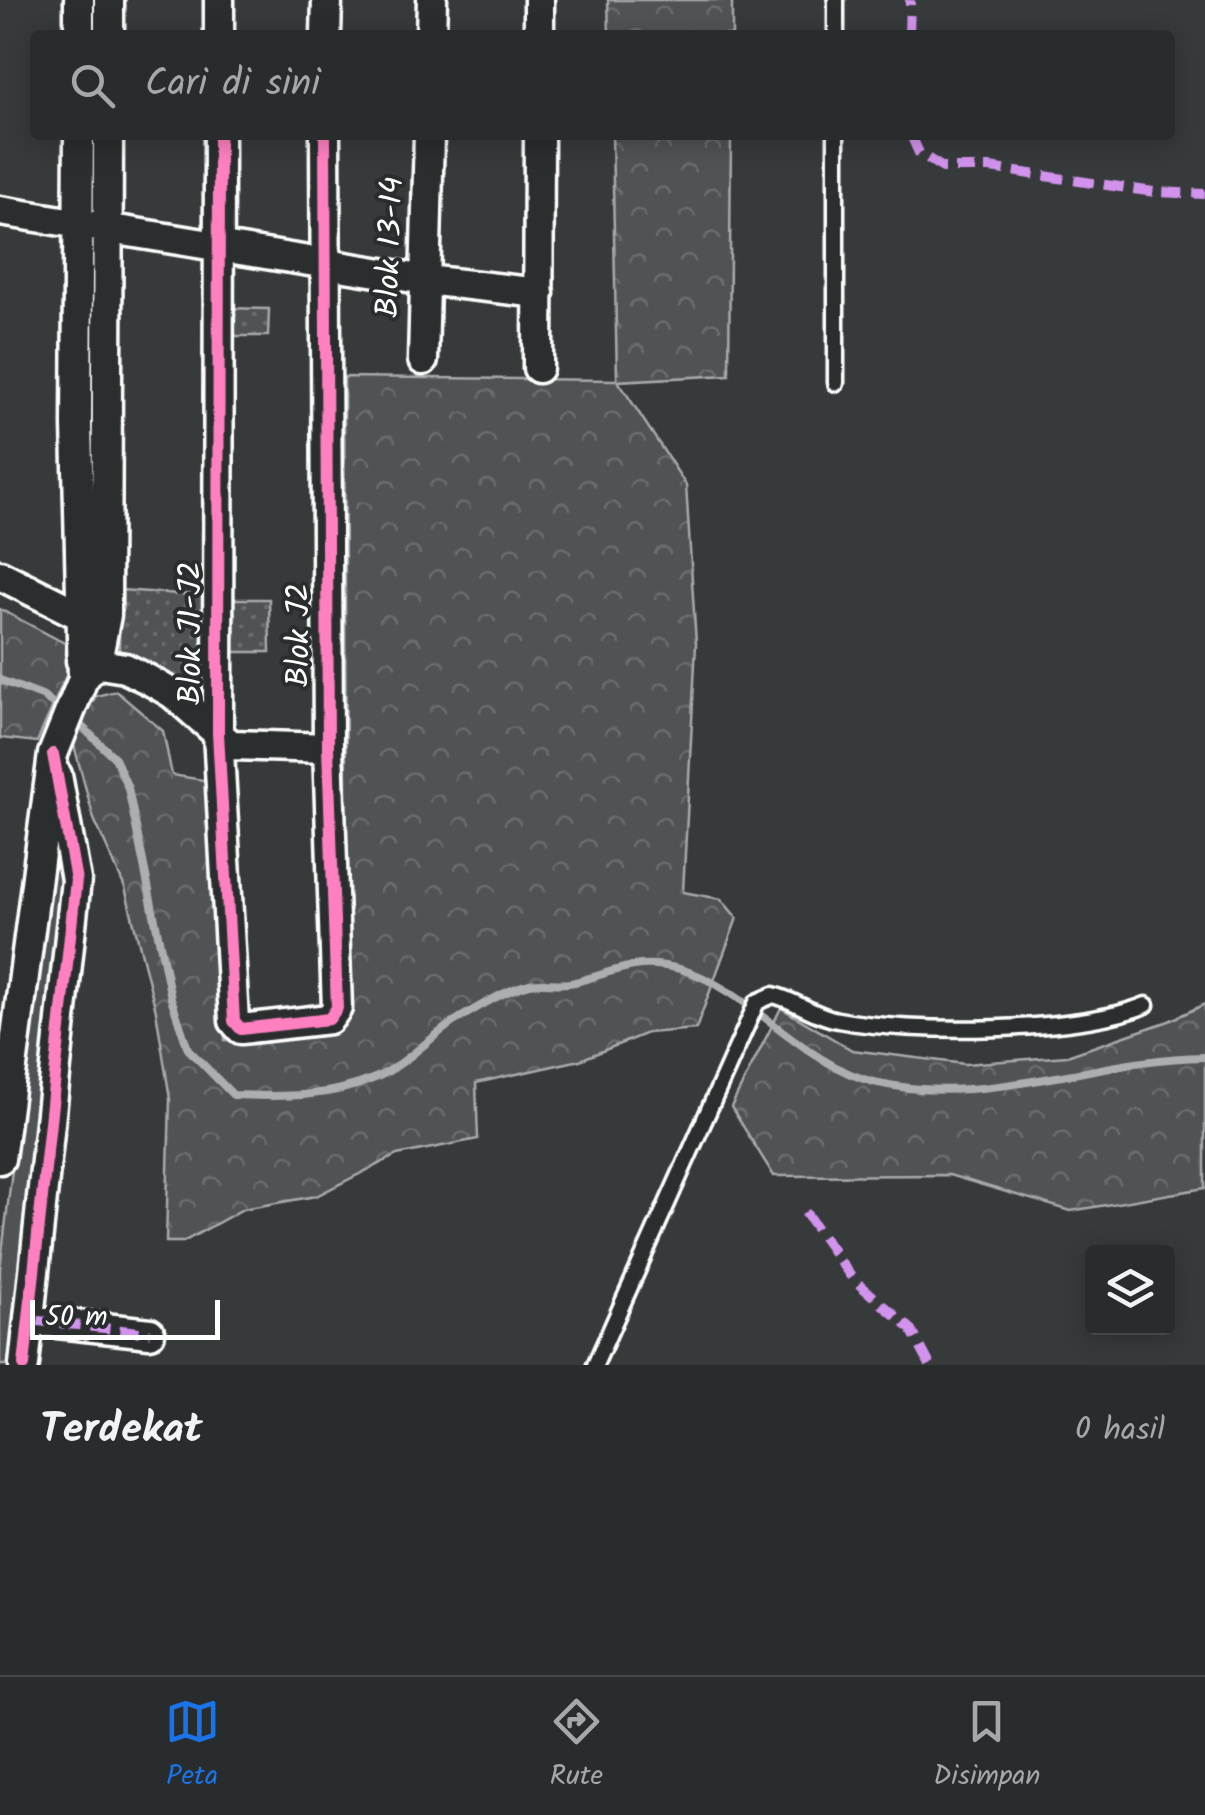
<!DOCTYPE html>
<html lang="id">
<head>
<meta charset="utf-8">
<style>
	:root { --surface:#292c2c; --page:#313434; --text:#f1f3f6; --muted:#a5a7a9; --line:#454848; --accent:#1a73e8 }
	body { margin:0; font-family:Kalam,sans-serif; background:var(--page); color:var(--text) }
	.controls { position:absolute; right:30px; bottom:30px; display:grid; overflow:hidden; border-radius:10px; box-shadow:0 5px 25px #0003 }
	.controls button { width:90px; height:90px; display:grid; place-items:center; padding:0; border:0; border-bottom:2px solid var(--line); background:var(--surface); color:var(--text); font:50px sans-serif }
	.scale { position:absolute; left:30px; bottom:25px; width:190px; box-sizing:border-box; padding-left:10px; border:5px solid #fff; border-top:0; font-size:28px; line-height:35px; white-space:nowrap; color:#fff; -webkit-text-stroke:8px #2a2d2e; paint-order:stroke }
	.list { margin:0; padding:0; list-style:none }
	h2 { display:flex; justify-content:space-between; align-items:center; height:130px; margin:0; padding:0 40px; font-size:42px }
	h2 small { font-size:32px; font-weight:400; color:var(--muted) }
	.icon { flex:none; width:55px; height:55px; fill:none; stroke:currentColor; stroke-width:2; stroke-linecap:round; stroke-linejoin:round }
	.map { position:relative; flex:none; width:1205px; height:1365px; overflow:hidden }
	.search { position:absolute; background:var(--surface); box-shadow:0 5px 25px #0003; left:30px; right:30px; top:30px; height:110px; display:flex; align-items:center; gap:25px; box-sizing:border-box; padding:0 35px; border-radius:10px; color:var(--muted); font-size:38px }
	.sheet { height:310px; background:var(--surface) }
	nav { display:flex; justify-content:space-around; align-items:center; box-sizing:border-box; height:140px; border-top:2px solid var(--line); background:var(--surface); font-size:28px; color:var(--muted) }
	nav a { display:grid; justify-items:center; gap:5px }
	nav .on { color:var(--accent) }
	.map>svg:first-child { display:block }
</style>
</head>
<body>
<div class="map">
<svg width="1205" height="1365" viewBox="0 0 1205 1365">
	<defs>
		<pattern id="grass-dots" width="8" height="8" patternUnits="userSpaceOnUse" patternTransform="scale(2.5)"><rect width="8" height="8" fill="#505354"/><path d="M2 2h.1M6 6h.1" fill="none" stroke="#6a6d6e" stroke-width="1.8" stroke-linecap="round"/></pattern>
		<pattern id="forest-crowns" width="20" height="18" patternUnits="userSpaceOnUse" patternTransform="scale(2.5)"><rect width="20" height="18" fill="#505354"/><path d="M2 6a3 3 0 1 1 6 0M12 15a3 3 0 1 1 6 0" fill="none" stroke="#6a6d6e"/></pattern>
	</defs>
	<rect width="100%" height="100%" fill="#373a3b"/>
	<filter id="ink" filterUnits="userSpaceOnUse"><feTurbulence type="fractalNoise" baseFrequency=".01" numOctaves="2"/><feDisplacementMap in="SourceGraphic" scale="20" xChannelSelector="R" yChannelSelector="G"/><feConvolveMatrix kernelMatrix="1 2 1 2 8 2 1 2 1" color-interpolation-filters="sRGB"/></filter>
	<g filter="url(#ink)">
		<path fill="url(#grass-dots)" stroke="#a8a9aa" stroke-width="2.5" d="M227,308L269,309L268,336H226Z
			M120,590L208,596L210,698L204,702L192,698L119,651Z
			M225,599H269L270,652H227Z"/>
		<path fill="url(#forest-crowns)" stroke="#a8a9aa" stroke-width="2.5" d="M608,0H732V35H609Z
			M612,135H731L729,375L618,381L686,485L696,644L683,892L721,899L737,918L696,1029L647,1033L580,1060L476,1083L478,1139L397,1155L316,1196L243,1209L183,1242H166L170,1099L156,1011L125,888L94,819L72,738L96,696L116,691L163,731L172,775L209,781L219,875L225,1040L270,1042L343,1024L347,1000L344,377L617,380Z
			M0,609L70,646L69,669L37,742L0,738Z
			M1205,1004V1188L1071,1211L949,1175L774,1176L731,1107L781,1008L852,1050L965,1064L1067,1056L1169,1021Z"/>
		<path fill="#505354" stroke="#a8a9aa" stroke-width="2.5" d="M59,865L65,871L9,1365H0V1269L49,866Z"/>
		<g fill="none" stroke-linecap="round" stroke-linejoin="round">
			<path stroke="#adaeaf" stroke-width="8" d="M0,680L42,696L64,711
				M75,720L115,758L128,788L171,998L188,1049L233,1095C282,1097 329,1098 375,1078C404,1066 429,1038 455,1021C475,1009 507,989 530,984C545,981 560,986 575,982C597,977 619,967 641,965C731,959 790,1062 874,1082C986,1109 1094,1058 1205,1057"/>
			<g stroke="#fff" stroke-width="21">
				<path id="service" d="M836,0V35
					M836,135V383
					M595,1365L757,1002L773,995C795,1000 814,1016 838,1020C912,1034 1077,1033 1146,1005"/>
			</g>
			<g stroke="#fff" stroke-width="35">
				<path id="minor" d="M219,0V35
					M539,0V35
					M79,35V0
					M109,35V0
					M326,35L327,0
					M431,35L432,0
					M79,135L77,424L83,679
					M219,135L218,733L234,1021L241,1029L329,1019L337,1008L328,748L325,135
					M0,211L426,280L539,293
					M423,360L429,135
					M538,368L539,135
					M0,575L80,615
					M81,661L125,668L149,680L173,694L231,745L328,748
					M0,1159L53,754L83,679L97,662L106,615L108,135
					M30,1320L150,1333
					M24,1365L76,880L57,775"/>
			</g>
			<use href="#service" stroke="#2a2d2e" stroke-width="14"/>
			<use href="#minor" stroke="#2a2d2e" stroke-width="28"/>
			<path stroke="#d193ec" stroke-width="10" stroke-dasharray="20 10" stroke-linecap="butt" d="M909,35L910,0
				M911,135L919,153L943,168H990L1154,192L1205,194
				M805,1212L852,1278L911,1329L930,1365
				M30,1320L150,1333"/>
			<g stroke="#2a2d2e" stroke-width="19">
				<path id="cycleway" d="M219,135L218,733L234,1021L241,1029L329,1019L337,1008L328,748L325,135
					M24,1365L76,880L53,754"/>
			</g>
			<use href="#cycleway" stroke="#ff80c0" stroke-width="12"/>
		</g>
	</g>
	<g text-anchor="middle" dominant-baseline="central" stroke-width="8" stroke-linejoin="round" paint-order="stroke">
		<g font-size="32" fill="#fff" stroke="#2a2d2e">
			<text transform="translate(391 247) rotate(-88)">Blok I3-I4</text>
			<text transform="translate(191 633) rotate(-90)">Blok J1-J2</text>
			<text transform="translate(299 635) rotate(-90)">Blok J2</text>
		</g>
	</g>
</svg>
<div class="controls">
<button><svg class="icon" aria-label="layers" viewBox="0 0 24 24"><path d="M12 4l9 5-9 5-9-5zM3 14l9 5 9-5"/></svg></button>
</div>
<div class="scale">50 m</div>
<div class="search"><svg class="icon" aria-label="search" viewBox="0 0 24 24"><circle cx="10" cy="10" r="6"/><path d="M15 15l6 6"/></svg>Cari di sini</div>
</div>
<section class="sheet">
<h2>Terdekat<small>0 hasil</small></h2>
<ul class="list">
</ul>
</section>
<nav>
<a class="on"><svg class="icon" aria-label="map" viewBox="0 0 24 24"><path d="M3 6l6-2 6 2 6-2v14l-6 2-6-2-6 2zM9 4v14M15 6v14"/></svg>Peta</a>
<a><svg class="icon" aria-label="directions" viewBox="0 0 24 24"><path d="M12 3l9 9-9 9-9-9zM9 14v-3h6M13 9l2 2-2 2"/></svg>Rute</a>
<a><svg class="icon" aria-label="saved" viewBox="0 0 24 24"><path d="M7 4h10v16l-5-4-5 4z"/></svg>Disimpan</a>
</nav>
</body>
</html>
